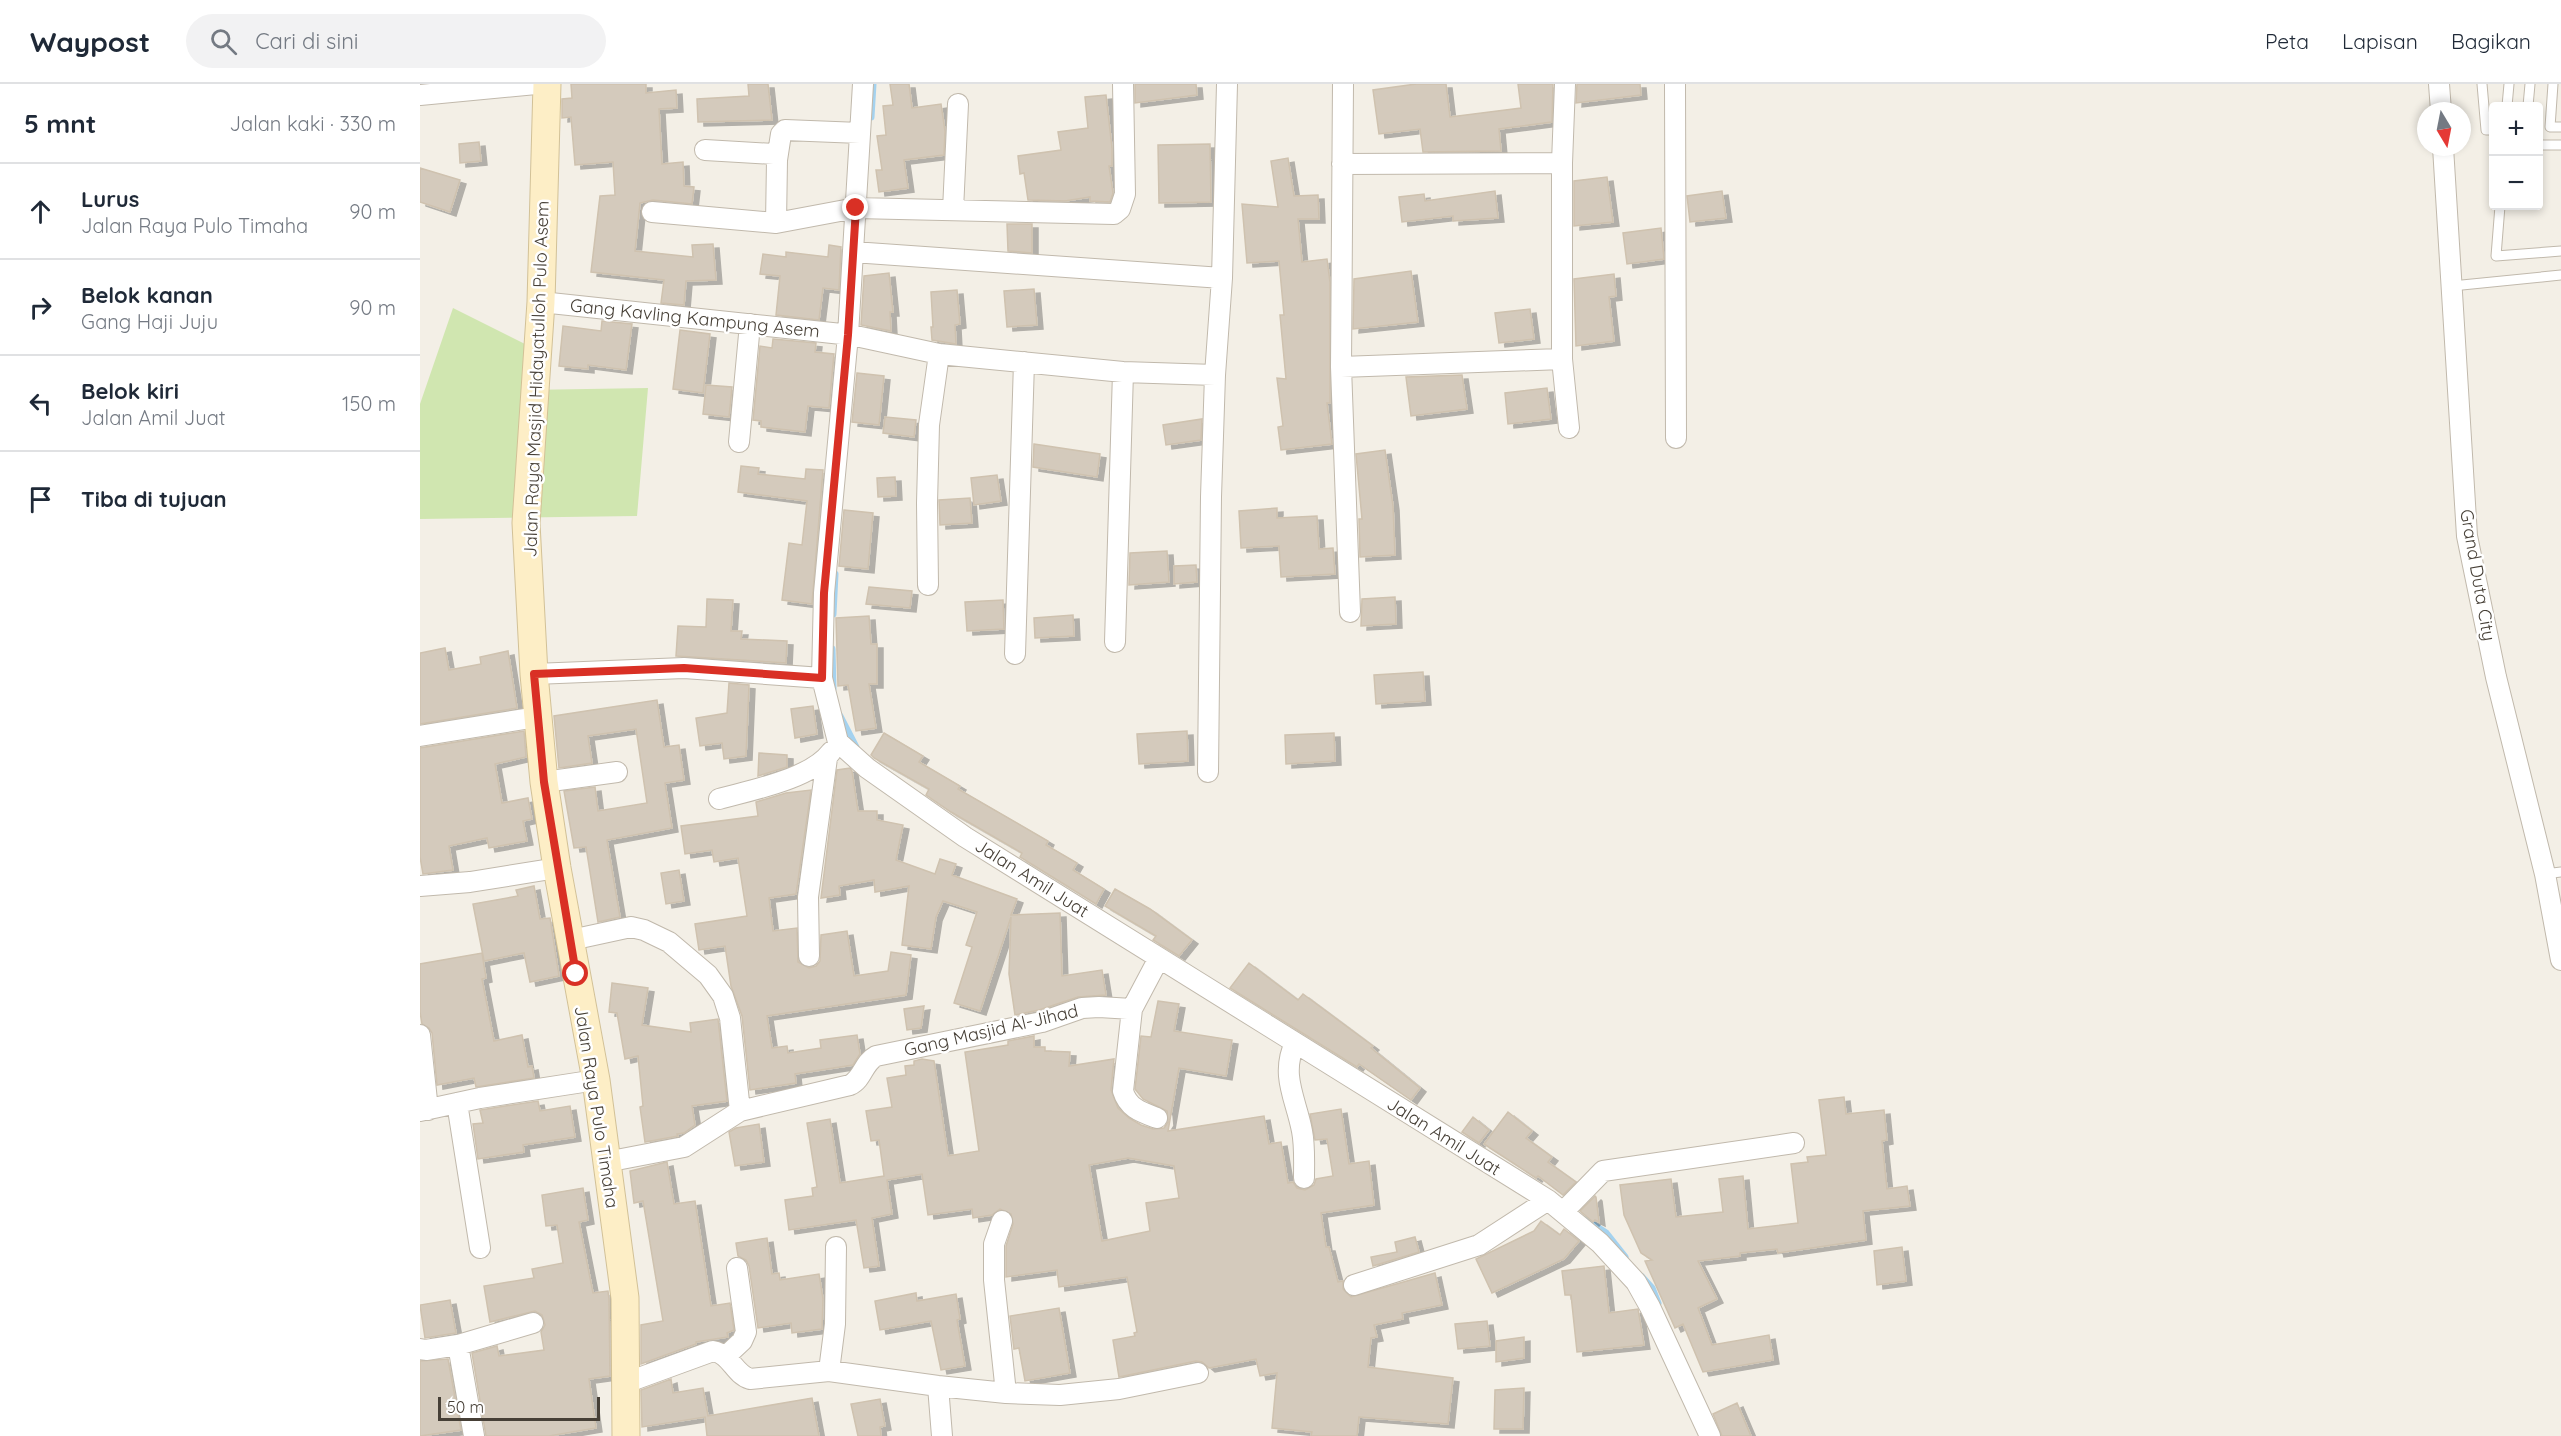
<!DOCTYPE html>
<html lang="id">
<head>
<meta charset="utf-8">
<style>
	:root { --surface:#fff; --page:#f2f2f3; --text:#1f2937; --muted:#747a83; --line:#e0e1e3 }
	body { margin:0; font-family:Quicksand,sans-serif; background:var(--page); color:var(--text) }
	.controls { position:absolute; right:18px; top:18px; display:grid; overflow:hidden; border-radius:6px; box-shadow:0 3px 9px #0003 }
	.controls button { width:54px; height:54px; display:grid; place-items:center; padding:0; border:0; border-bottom:2px solid var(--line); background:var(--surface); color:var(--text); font:30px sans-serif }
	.compass { position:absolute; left:1997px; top:18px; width:54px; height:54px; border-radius:50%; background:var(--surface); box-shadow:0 3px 9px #0003; rotate:170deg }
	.scale { position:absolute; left:18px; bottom:15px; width:162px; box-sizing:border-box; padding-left:6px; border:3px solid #463f36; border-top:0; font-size:16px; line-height:21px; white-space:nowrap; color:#463f36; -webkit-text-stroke:4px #fff; paint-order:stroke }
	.stop { position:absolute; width:18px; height:18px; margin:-14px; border:4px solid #d93025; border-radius:50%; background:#fff }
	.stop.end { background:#d93025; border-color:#fff; box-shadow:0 2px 6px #0008 }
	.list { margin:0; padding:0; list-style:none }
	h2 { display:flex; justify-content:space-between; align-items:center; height:78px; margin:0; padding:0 24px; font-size:26px }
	h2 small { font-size:20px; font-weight:400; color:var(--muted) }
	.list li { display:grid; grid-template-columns:39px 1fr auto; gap:18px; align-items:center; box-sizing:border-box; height:96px; padding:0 24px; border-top:2px solid var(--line) }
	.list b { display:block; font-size:22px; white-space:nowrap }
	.list p { margin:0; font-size:20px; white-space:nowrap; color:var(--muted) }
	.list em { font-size:20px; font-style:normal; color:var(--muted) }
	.icon { flex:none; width:33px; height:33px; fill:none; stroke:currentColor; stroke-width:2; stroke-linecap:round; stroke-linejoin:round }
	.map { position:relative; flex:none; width:2141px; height:1352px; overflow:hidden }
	header { display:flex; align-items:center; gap:36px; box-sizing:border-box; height:84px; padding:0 30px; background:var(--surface); border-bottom:2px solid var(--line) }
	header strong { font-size:28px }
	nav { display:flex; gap:33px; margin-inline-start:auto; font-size:21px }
	.search { width:420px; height:54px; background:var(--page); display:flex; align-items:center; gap:15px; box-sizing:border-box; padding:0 21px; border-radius:33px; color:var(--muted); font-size:22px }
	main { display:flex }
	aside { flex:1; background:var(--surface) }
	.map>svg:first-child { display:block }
</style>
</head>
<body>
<header>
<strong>Waypost</strong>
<div class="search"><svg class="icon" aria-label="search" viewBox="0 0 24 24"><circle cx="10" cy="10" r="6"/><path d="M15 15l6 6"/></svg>Cari di sini</div>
<nav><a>Peta</a><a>Lapisan</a><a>Bagikan</a></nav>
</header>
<main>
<aside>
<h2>5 mnt<small>Jalan kaki · 330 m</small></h2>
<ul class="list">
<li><svg class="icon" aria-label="ahead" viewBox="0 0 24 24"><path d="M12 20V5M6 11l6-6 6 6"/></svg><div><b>Lurus</b><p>Jalan Raya Pulo Timaha</p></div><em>90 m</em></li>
<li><svg class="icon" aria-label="right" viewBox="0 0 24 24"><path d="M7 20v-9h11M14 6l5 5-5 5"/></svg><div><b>Belok kanan</b><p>Gang Haji Juju</p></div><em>90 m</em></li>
<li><svg class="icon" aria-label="left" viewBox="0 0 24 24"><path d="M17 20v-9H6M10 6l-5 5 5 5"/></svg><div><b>Belok kiri</b><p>Jalan Amil Juat</p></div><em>150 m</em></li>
<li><svg class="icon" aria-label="arrive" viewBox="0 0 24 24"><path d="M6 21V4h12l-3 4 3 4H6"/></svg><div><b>Tiba di tujuan</b></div></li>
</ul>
</aside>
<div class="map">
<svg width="2141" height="1352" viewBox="0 0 2141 1352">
	<defs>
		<filter id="shadow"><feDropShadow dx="6" dy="4" stdDeviation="0" flood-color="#0004"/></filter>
	</defs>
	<rect width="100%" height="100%" fill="#f3efe6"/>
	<path fill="#d0e6b0" d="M33,224L113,264L106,306L228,304L217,432L0,435V320Z"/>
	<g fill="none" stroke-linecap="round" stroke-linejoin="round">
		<path stroke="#a4d2ef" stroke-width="7" d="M451,33L453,0
			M413,530L415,490
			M412,565L413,605
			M420,632L436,663
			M1166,1136L1186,1149L1205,1173
			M1222,1193L1232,1204L1238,1219"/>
	</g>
	<path fill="#d4cabc" stroke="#cfc2af" stroke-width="1.5" fill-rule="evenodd" filter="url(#shadow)" d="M151,0H226V9L256,6L257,24L239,25L242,80L263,78L264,102L274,103L272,120L233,116L220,119L215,167L273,173L272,161L293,160L296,196L266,197L264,221L241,219L244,196L171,188L180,112L195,111L193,78L155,81L151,33L142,34V15L152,14Z
		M328,0H348L352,36L278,38L277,15L329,12Z
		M470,0H489L492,24L521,20L525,47L524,71L484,76L488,104L459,108L456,86H462L457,52L466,51L463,22L473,21Z
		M715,0H776L777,11L715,19Z
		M996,0H1026L1030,33L1101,24L1098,0H1133L1132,38L1079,45L1081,67L1003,68L1000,45L959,50L953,6Z
		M1157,0H1220L1221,11L1156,19Z
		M686,11L692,64V82H689L693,109L690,118L670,117V113L645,117L608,116L604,89L600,90L598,72L641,66L638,48L668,44L665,13Z
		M59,58L61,77L40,79L39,60Z
		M790,60L791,118L739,119L738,61Z
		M868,74L874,112L898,111L899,135H878L882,178L907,175L910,198V319H907L912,360L861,366L858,343L863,342L857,294L866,295L860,231H864L859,177L827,179L822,120L858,123L851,77Z
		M0,84L40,96L30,128L0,118Z
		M1187,93L1193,138L1154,142V97Z
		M1075,107L1078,134L1033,137V132L982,138L979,113L1004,110L1005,117Z
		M1302,107L1306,134L1270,138L1267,112Z
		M587,140H612V169L588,167Z
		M1241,144L1244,175L1207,180L1203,149Z
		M409,161L421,163L419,206L403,204L399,236L356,231L360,192L340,190L343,170L366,173V168L408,173Z
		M991,187L998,238L933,245L934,195Z
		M469,189L473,228H470L471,247L441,241L444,192Z
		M1194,190L1196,212L1189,213L1194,257L1156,262L1154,195Z
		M614,205L617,241L587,243L584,207Z
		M537,206L540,240L535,241L536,260L512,256L511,243H513L511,208Z
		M1110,225L1114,255L1079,259L1075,229Z
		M182,237L212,240L206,286L168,281V285L139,282L143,242L181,247Z
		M260,246L290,250L283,309L253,305Z
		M353,255L396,259L395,268L414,270L409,324L388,322L385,348L341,343V337L333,336L340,262L352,264Z
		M437,289L464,292L459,341L432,338Z
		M1042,291L1047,325L991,332L986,293Z
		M286,301L312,303L309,333L283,330Z
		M1127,304L1131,335L1088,340L1085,309Z
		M465,333L496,336L494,353L463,349Z
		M782,335L781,356L746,361L743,341Z
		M614,360L680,370L677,393L613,383Z
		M965,366L973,422L975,471L940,473L939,435H942L936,370Z
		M321,382L339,384L338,390L385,395L386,385L403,386L392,520L362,516L369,459L382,461L387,417L318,408Z
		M577,391L581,417L554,421L551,394Z
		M475,393L476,412L458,413L457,394Z
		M550,414L552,439L520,441L519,416Z
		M857,424V434L897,432L899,465L913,464L915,490L861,493L859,462L821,464L819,427Z
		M424,426L453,429L448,485L419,482Z
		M747,467L749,498L709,501L710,469Z
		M776,481L777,498L754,500V482Z
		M449,503L492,507L490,524L446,520Z
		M975,513L976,540L941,542L942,515Z
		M287,515L313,516L311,547H322L321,555L367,557L366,579L256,572L258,542L286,543Z
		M583,516L584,545L547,547L545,518Z
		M653,531L654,552L615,554L614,534Z
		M449,532L451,560H457V600H449L456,644L436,647L428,601L418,602L416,534Z
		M25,564L29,586L61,580L60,573L88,567L97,624L0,640V569Z
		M1003,588L1005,617L956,620L954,591Z
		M309,599L329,601L326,672L304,675L302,659L280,662L276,634L307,629Z
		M237,616L244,663L259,661L264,696L245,699L252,744L187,756L200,833L178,838L166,763L154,764L144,707L175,703L178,727L227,719L216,645L168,652L172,679L139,684L134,632Z
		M393,622L397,650L375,654L371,625Z
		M104,647L106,673L75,680L82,719L108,714L112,735L103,737L107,757L69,764L67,754L29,762L33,786L3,790L0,773V664Z
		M767,647L768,677L719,680L717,650Z
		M464,649L503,672L499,678L540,702L538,705L628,757L626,761L657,779L653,786L684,805L676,820L600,773L602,769L531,728L506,711L509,705L454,674L451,671Z
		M914,649L915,677L866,680L865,651Z
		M339,669L367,671V683L338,692Z
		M430,684L432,687L438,727H457V736L483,741L476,776L515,790L520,775L536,780L532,791L597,815L591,831L640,829L642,892L682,886L686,911L658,913L619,926L595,931L589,890L591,833L560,927L534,919L552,863L546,861L557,828L523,817L516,833L511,865L482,861L489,802L455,808L454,796L419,802L420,811L401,814L417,686Z
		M391,706L376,810L349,814L353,847L377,844L378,878L389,884L396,882L400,877L401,851L427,847L434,892L468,887L471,868L491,871L486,911L347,932L352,964L367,962L368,969L401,964L400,956L437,951L440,970L433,981L375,990L376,999L330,1006L322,932L311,902L305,862L279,866L275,840L327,832L318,774L294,778L292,766L265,770L261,742L338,732L336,718L366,709Z
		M259,786L264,817L246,820L241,789Z
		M114,802L120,835L130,834L139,892L110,898L104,869L64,877L53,820L98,812L96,806Z
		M695,805L730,825L772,856L759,872L733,856L736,852L685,822Z
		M62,869L66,894L62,895L74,957L102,951L108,983L112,982L114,994L56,1003L54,994L17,1001L12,949L9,944L2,940L0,928V880Z
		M829,879L878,916L883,910L953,962L951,964L1000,1004L991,1016L939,980L937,983L810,904Z
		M192,899L228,904L222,941L271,948L270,939L298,935L307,1017L272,1022L275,1041L264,1049L257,1050L258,1052L225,1058L220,1023L223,1022L218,972L205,975L197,929L189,928Z
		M738,917L759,920L754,947L812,956L806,992L759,984L748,1047L844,1032L849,1060L861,1058L868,1099L873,1098L877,1104L885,1106L894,1101L896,1095L913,1092L907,1055L895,1056L890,1030L921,1025L929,1080L949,1077L954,1121L901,1129L906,1163H909L918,1198L923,1197V1205L931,1213L1015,1189L1022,1221L982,1229L983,1235L954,1241L957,1253L951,1254L948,1283L1033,1294L1028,1340L939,1333L937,1352H891L892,1348L852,1344L857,1289L840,1292L836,1275L789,1284L782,1278L776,1277L699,1293L693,1256L715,1252L714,1249L717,1248L707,1193L639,1203L637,1186L586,1193V1162L593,1140L591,1130L580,1125L572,1131L553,1134L552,1125L508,1131L502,1090L467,1096L472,1130L452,1134L459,1182L444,1184L436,1136L369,1146L365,1116L393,1112L392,1104L397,1103L387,1039L410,1035L420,1099L464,1092L459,1056L451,1057L446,1027L472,1023L467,994L486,991L485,982L494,981V977L502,975L514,977L528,1072L559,1067L545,968L588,961V957L614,952V963H625V967L650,968L649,982L694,975L691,1006L698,1024L709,1034L721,1041L733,1045L744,1044L748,1038L747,1027L723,1015L715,1005L721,952L731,953ZM708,1074L754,1082L759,1114L726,1119L730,1147L682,1157L669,1081Z
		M504,922L501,944L487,946L484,925Z
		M1424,1013L1426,1030L1464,1026L1467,1056L1462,1057L1467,1105L1487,1102L1490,1122L1443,1127L1446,1156L1358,1169L1357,1165L1320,1169V1172L1278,1177L1297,1215L1278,1224L1292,1261L1349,1251L1353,1276L1283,1288L1263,1240L1255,1244L1225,1177L1232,1176L1221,1169L1204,1131L1200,1101L1251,1095L1256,1133L1303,1128L1299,1095L1323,1092L1328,1145L1378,1139L1371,1080L1388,1078L1387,1073L1406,1071L1399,1016Z
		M118,1017L120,1027L150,1022L155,1053L103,1061L104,1068L58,1075L53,1040L63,1039L60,1026Z
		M1088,1028L1112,1047L1106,1054L1132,1073L1128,1078L1156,1098L1143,1111L1118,1092L1116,1094L1064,1060Z
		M1053,1033L1069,1046L1059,1059L1042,1048Z
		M339,1040L344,1078L315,1082L309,1048L316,1044Z
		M247,1078L254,1120L275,1117L291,1222L310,1219L314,1246L307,1249L308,1253L276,1258V1260L221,1280V1241L243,1237L223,1117L214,1119L210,1087Z
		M163,1104L168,1136L159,1138L173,1209L188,1207L189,1215L190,1292L169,1295L176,1344L129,1352H66L52,1269L77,1262L79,1272L124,1266L121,1248L125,1241L122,1231L115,1227L70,1238L64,1202L114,1194L112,1185L143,1179L137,1141L126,1142L122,1111Z
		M1175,1112L1176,1113L1179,1138L1175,1136L1173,1138L1160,1127Z
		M1121,1137L1140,1151L1144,1145L1159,1157L1144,1175L1072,1209L1056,1175L1114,1147Z
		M995,1153L999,1168L953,1182L951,1173L977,1168L975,1158Z
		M347,1154L352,1190L359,1189L360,1196L399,1190L403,1215L402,1245L372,1249L371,1239L338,1244L329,1182L326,1176L318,1172L316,1159Z
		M1482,1163L1486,1197L1457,1201L1454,1167Z
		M1184,1182L1189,1229L1218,1225L1224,1261L1157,1268L1151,1211H1145L1142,1187Z
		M496,1209L497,1217L536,1210L540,1235L537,1236L545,1282L521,1286L511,1237L460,1246L455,1217Z
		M30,1216L36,1249L5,1254L0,1221Z
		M639,1224L650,1289L605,1297L599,1264L594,1265L590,1232Z
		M1067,1237L1070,1262L1038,1265L1035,1240Z
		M1104,1253V1274L1076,1278V1257Z
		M28,1275L41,1346L0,1352V1277Z
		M251,1295L253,1309L283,1304L288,1332L392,1314L399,1352H287L285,1333L222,1343L221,1306Z
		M1104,1304L1103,1345H1074L1075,1306Z
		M460,1315L465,1342L460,1343L461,1352H438L431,1320Z
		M1317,1319L1331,1352H1302L1293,1330Z"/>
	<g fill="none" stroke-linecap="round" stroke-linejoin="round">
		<g stroke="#c1b9ac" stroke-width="11">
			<path id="lane" d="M2062,0L2066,46H2074
				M2133,0L2130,43H2141
				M2087,22L2089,0
				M2108,22L2110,0
				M2118,61H2141
				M2080,122L2076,172L2141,167
				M2032,202L2141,191
				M2125,790L2141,788"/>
		</g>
		<g stroke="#c1b9ac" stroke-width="22">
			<path id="street" d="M443,0L428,251L404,509L402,594L418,658L447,684L545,753L1128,1116L1180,1159L1216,1198L1230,1223L1290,1352
				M923,0L921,283L930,528
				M1255,0L1256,354
				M2019,0L2021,27
				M0,11L116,0
				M2023,63L2047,452L2076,593L2125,790L2141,876
				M285,66L354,70L357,76L356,139
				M357,76L361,50L365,46L440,49
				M922,80L1142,79
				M533,126L538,20
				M232,128L356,139L436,124L694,130L700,125L705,110L703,0
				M433,168L802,194
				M121,218L431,251L519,270L703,288L795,291
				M1142,275L1149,344
				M921,283L1142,275V79L1145,0
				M319,358L330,240
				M508,501L507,419L509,341L519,270
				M695,558L703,288
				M595,570L604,278
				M114,590L264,584L402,594
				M0,652L117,633
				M788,688L791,413L795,291L802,194L807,0
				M124,698L197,688
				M299,715C331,706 391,695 411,668
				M0,802L50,798L137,784
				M151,856L211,843L224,846L249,858L288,891L303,912L310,934L320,1027
				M389,872L388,813L407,674
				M712,925L703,1007C708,1024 721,1028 737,1034
				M0,951L8,1026
				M875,959C860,991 876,1015 882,1047C885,1062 884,1078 884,1094
				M37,1019L60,1164
				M0,1027L60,1014L176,996
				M186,1078L264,1063L320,1027L430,1001C443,995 443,979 456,972L622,938L662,924L679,923L712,925L739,874
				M1143,1128L1183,1087L1374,1059
				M582,1137L574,1160V1196L586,1309
				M934,1201L1059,1161L1128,1116
				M0,1265L6,1266L38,1261
				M306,1272L322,1257L326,1248L317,1184
				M409,1287L415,1240L416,1163
				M208,1298L293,1267C311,1270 314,1290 330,1295L409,1287L518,1302L586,1309L640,1311L699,1305L778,1289
				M518,1302L522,1352
				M54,1352L38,1261L113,1239"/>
		</g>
		<g stroke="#d2c197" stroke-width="29">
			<path id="secondary" d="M127,0L121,218L106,439L114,590L124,698L137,784L176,996L205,1214L206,1352"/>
		</g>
		<use href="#lane" stroke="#fff" stroke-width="9"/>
		<use href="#street" stroke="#fff" stroke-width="20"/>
		<use href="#secondary" stroke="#fdeec6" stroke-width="27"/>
	</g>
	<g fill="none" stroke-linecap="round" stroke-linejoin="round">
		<path stroke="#d93025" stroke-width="8" d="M156,890L124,698L114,590L264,584L402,594L404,509L428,251L436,124"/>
	</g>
	<g text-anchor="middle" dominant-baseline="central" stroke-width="5" stroke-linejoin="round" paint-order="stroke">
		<g font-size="18" fill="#463f36" stroke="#fff">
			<text transform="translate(275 234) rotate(6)">Gang Kavling Kampung Asem</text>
			<text transform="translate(116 295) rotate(-88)">Jalan Raya Masjid Hidayatulloh Pulo Asem</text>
			<text transform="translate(2058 491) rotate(80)">Grand Duta City</text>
			<text transform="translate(612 794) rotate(32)">Jalan Amil Juat</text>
			<text transform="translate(571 946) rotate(-13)">Gang Masjid Al-Jihad</text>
			<text transform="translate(177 1023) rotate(81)">Jalan Raya Pulo Timaha</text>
			<text transform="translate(1024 1052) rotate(32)">Jalan Amil Juat</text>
		</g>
	</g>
</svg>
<div class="controls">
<button>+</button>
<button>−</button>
</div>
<svg class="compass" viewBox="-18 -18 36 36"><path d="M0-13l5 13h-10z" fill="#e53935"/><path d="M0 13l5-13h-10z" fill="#747a83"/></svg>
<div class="scale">50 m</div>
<div class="stop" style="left:156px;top:890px"></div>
<div class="stop end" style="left:436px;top:124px"></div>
</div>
</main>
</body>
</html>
